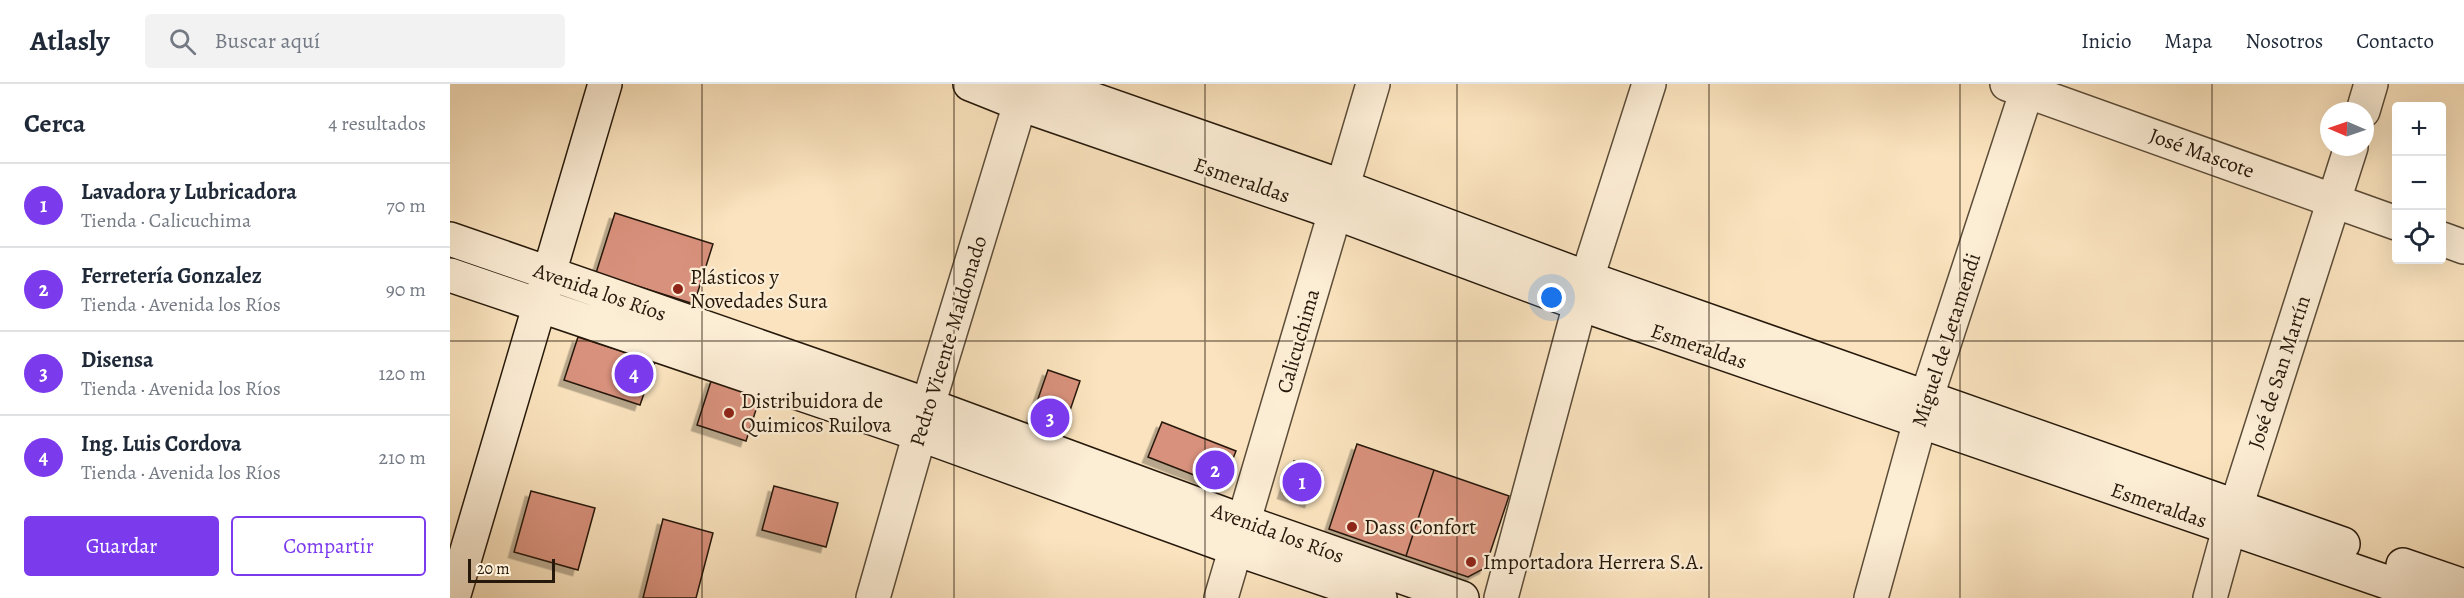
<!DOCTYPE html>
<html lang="es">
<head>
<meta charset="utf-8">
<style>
	:root { --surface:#fff; --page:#f2f2f3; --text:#1f2937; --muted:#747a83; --line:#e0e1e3; --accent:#7c3aed }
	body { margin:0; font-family:Alegreya,serif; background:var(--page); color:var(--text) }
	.controls { position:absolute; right:18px; top:18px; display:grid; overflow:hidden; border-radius:6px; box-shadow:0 6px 24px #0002 }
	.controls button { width:54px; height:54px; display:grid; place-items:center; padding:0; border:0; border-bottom:2px solid var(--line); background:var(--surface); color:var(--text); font:30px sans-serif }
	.compass { position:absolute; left:1870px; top:18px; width:54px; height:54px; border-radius:50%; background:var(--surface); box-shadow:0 6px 24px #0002; rotate:272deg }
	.scale { position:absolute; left:18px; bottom:15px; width:87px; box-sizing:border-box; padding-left:6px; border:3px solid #26190b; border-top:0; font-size:16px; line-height:21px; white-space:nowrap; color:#26190b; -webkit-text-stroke:4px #fcedd5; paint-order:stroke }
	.you { position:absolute; left:1102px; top:214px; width:21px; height:21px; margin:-15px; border:4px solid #fff; border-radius:50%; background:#1a73e8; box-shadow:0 0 0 9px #1a73e833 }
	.badge { display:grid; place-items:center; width:39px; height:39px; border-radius:50%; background:var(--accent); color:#fff; font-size:20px; font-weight:700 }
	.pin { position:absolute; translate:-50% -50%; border:3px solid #fff; box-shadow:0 2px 6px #0006 }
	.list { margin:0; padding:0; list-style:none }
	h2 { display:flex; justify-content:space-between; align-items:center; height:78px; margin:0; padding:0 24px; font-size:26px }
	h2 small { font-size:20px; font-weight:400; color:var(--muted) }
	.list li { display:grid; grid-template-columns:39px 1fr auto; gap:18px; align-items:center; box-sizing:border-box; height:84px; padding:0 24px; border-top:2px solid var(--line) }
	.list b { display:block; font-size:22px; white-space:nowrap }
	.list p { margin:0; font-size:20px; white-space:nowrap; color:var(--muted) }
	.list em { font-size:20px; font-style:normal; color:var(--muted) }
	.actions { display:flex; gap:12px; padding:18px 24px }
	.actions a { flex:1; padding:14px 0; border:2px solid var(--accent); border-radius:6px; text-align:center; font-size:21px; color:var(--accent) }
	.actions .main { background:var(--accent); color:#fff }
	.icon { flex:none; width:33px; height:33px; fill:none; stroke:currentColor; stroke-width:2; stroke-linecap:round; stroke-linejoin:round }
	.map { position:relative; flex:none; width:2014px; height:514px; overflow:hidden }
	header { display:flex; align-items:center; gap:36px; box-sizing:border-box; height:84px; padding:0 30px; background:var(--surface); border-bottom:2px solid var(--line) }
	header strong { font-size:28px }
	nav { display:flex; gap:33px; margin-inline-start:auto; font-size:21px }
	.search { width:420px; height:54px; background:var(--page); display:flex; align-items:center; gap:15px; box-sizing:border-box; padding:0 21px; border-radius:6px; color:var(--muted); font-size:22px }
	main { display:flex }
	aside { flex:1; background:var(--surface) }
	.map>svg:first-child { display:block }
</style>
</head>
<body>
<header>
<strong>Atlasly</strong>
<div class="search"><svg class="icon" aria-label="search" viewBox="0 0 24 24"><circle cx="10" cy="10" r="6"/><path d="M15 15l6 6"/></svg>Buscar aquí</div>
<nav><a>Inicio</a><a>Mapa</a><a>Nosotros</a><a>Contacto</a></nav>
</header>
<main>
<aside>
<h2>Cerca<small>4 resultados</small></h2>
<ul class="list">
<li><span class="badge">1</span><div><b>Lavadora y Lubricadora</b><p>Tienda · Calicuchima</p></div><em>70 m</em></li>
<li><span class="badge">2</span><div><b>Ferretería Gonzalez</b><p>Tienda · Avenida los Ríos</p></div><em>90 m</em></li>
<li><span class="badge">3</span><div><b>Disensa</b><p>Tienda · Avenida los Ríos</p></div><em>120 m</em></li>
<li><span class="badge">4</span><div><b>Ing. Luis Cordova</b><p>Tienda · Avenida los Ríos</p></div><em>210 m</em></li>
</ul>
<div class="actions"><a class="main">Guardar</a><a>Compartir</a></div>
</aside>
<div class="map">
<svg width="2014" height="514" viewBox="0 0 2014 514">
	<defs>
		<filter id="shadow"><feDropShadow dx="-5.5" dy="5.5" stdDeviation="0" flood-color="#0004"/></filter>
	</defs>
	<rect width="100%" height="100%" fill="#fae3be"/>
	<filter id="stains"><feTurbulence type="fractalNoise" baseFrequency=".00333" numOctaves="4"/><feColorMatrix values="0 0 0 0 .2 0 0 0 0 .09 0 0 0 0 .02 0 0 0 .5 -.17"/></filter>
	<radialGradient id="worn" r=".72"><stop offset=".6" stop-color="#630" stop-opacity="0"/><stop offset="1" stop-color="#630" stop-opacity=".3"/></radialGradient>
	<path fill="#d8917b" stroke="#26190b" stroke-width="1.5" filter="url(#shadow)" d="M165,129L263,160L244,220L146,189Z
		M128,253L205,278L190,321L114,296Z
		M598,286L630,297L613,347L581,335Z
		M262,294L311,310L296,357L247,341Z
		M712,338L786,367L772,402L698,373Z
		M907,360L984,386L956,472L879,445Z
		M844,377L871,387L860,418L833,409Z
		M984,386L1059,412L1035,484L1018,493L956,472Z
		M324,402L388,419L376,463L312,446Z
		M81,407L145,424L128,486L64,468Z
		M213,435L263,449L246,514H193Z"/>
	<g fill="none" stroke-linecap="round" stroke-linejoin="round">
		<g stroke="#5b4c38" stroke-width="36">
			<path id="minor" d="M1557,0L1946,139
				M1913,27L1921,0
				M1992,155L2014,163
				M423,514L478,321L576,0
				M771,514L923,0
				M1051,514L1137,194L1199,0
				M1421,514L1477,312L1579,0
				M1760,514L1779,445L1901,63"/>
		</g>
		<g stroke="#26190b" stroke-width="36">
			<path id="secondary" d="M520,0L570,20L886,129L1130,220L1983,514
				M599,0L894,103L1137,194L1893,460
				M0,155L478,321L795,438L1012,514
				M0,191L469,350L786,465L930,514
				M1953,481L2014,502
				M3,514L155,0"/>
		</g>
		<use href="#minor" stroke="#fcedd5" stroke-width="33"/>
		<use href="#secondary" stroke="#fcedd5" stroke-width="33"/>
	</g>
	<path fill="none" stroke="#26190b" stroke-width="1.5" stroke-opacity="0.55" d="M252,0V514M504,0V514M755,0V514M1007,0V514M1259,0V514M1510,0V514M1762,0V514M0,257H2014"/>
	<g fill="#8f2418" stroke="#fcedd5" stroke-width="2">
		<circle cx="228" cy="205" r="6"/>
		<circle cx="279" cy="329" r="6"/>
		<circle cx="902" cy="443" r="6"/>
		<circle cx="1021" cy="478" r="6"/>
	</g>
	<g text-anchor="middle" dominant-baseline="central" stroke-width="4.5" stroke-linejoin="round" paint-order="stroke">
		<g font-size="21" fill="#26190b" stroke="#fcedd5">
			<text transform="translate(1752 69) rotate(20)">José Mascote</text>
			<text transform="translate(792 96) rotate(19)">Esmeraldas</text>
			<text transform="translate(150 208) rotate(19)">Avenida los Ríos</text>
			<text transform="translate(1496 256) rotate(-72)">Miguel de Letamendi</text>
			<text transform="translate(498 257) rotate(-73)">Pedro Vicente Maldonado</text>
			<text transform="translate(848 257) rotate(-74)">Calicuchima</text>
			<text transform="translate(1249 262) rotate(19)">Esmeraldas</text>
			<text transform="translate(1829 288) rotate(-72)">José de San Martín</text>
			<text transform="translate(1709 421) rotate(19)">Esmeraldas</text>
			<text transform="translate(828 449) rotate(20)">Avenida los Ríos</text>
		</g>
		<g font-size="21" fill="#26190b" stroke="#fcedd5" text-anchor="start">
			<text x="240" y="193">Plásticos y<tspan x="240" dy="24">Novedades Sura</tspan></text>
			<text x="291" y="317">Distribuidora de<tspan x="291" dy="24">Quimicos Ruilova</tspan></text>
			<text x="914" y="443">Dass Confort</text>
			<text x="1033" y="478">Importadora Herrera S.A.</text>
		</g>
	</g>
	<rect width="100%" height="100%" filter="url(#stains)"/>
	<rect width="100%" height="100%" fill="url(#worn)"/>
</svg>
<div class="controls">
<button>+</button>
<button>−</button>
<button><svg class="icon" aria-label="locate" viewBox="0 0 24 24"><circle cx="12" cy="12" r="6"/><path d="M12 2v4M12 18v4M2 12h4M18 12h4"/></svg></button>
</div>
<svg class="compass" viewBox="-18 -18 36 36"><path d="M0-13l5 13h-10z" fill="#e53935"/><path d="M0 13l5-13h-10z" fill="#747a83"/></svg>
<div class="scale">20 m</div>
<div class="you"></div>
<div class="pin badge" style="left:852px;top:398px">1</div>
<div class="pin badge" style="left:765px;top:386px">2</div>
<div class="pin badge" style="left:600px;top:334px">3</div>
<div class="pin badge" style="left:184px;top:290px">4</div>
</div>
</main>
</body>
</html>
